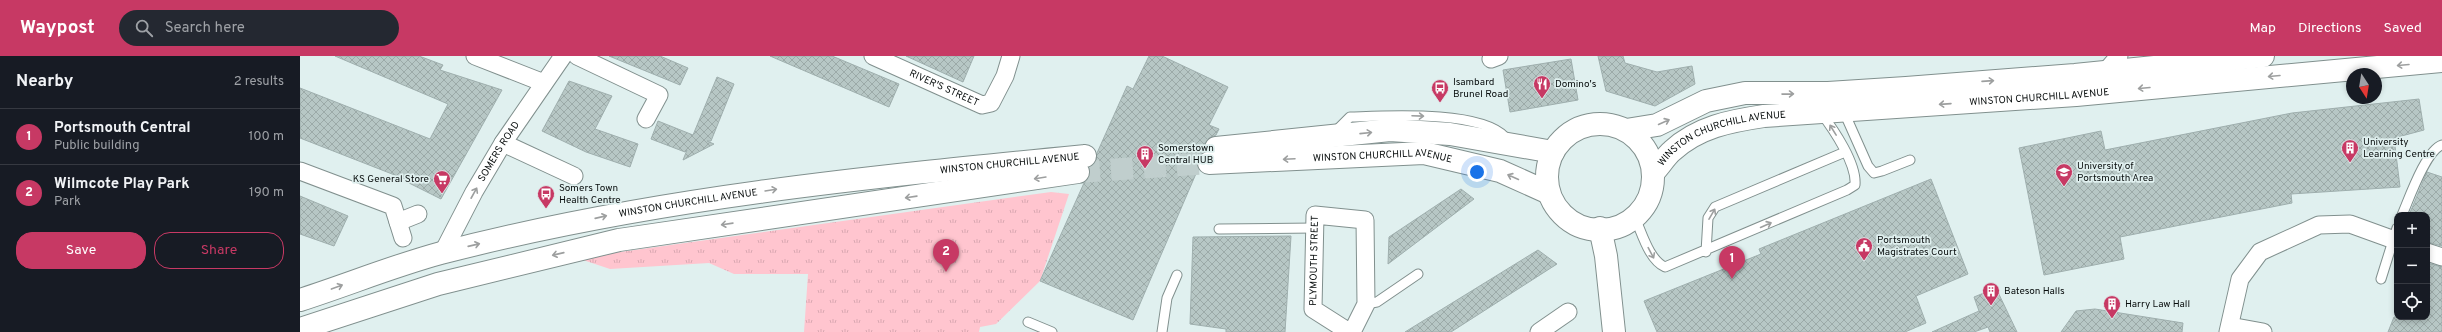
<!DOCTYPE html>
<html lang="en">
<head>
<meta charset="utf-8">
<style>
	:root { --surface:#171b24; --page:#242831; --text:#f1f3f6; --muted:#9ea1a6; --line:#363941; --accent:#c73964 }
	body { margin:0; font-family:Overpass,sans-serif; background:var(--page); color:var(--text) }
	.controls { position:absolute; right:12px; bottom:12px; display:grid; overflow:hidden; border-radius:8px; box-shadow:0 2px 6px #0003 }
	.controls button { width:36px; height:36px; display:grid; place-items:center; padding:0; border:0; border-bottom:1px solid var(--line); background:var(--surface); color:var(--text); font:20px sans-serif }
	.compass { position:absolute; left:2046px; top:12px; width:36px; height:36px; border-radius:50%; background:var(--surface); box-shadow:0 2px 6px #0003; rotate:168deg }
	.you { position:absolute; left:1177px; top:116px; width:14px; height:14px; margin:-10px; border:3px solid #fff; border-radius:50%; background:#1a73e8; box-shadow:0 0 0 6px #1a73e833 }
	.badge { display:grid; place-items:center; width:26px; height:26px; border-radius:50%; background:var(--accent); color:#fff; font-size:13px; font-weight:700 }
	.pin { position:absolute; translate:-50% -33px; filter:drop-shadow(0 1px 2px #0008) }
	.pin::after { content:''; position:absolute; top:21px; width:14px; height:12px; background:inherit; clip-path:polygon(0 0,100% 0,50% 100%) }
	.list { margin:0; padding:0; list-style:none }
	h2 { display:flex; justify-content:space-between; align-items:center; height:52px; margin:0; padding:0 16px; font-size:17px }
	h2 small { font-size:13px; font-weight:400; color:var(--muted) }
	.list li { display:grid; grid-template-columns:26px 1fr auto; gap:12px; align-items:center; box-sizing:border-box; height:56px; padding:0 16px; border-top:1px solid var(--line) }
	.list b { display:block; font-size:15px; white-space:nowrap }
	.list p { margin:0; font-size:13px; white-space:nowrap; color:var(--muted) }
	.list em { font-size:13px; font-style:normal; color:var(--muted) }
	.actions { display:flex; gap:8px; padding:12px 16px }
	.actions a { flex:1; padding:9px 0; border:1px solid var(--accent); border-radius:16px; text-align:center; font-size:14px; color:var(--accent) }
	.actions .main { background:var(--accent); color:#fff }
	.icon { flex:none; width:22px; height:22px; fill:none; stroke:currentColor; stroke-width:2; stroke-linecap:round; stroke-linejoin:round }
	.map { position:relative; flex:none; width:2142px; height:276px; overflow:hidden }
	header { display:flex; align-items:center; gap:24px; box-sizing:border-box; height:56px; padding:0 20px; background:var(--accent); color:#fff }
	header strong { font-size:19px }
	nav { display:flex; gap:22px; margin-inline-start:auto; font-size:14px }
	.search { width:280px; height:36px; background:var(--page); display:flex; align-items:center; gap:10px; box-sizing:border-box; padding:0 14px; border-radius:22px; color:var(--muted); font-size:15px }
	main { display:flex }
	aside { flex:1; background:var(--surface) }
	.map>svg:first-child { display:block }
</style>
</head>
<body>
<header>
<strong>Waypost</strong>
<div class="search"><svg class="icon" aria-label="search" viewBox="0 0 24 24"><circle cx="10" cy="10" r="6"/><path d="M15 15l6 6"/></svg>Search here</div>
<nav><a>Map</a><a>Directions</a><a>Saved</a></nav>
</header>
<main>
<aside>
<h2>Nearby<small>2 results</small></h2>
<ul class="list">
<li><span class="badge">1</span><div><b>Portsmouth Central</b><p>Public building</p></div><em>100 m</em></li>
<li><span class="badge">2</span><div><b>Wilmcote Play Park</b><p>Park</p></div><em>190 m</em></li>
</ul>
<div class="actions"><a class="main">Save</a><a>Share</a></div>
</aside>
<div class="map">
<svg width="2142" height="276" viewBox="0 0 2142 276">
	<defs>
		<pattern id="grass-tufts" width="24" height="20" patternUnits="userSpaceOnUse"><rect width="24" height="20" fill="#ffc5cf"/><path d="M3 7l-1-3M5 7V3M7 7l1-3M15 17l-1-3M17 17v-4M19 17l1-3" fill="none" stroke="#d9a8b1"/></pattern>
		<pattern id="building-cross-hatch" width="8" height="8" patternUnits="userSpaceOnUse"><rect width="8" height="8" fill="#b7c7c5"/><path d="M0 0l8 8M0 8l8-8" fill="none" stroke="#9caaa8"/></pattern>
	</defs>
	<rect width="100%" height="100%" fill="#e0f0ef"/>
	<path fill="url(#grass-tufts)" d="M751,136L769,138L740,225L696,268L680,271L679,276H504L508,218H434L409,207L310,213L277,202Z"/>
	<path fill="url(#building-cross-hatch)" stroke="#9fafae" d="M35,0H119L143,9L140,14L202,34L141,143L109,127L110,125L0,82V32L130,83L148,48Z
		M309,0H360L388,12L380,29Z
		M470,0H532L599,28L589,51Z
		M606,0H674L663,26Z
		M849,0H862L928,31L909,69L919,73L916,79L909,82L905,87L904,96L898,102V113L833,264L740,225L784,127L789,121L790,113L796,105L797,97L827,30L833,33Z
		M1298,0H1323L1325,7L1357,16L1392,10L1395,28L1355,50L1306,35Z
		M1271,3L1278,44L1210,56L1203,14Z
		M417,21L434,28L411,85H407L414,88L383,104L387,94L385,96L351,83L358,65L393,79Z
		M269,25L312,40L295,73L338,88L330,111L286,96L242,75Z
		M2119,43L2124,74L2094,82L2100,131L1991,138L1992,147L1820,181L1824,203L1744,219L1719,92L1801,75L1805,94L1992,57Z
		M2127,116L2142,121V190L2127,186V159H2109Z
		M1631,123L1668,218L1616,240L1626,267L1605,276H1357L1344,245L1461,198L1459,193Z
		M1161,133L1174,143L1088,208L1089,181Z
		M0,140L48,160L34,190L0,178Z
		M991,180L985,276H926V273L890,268L893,181Z
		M1238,194L1257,208L1151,276H1105Z
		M2127,207L2142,211V276H2088L2094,261H2127Z
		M1696,232L1717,276H1690L1688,271L1674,276H1632L1679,255L1674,241Z
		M1795,253L1883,267L1882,276H1761L1776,255Z"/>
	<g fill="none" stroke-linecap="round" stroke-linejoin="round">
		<path stroke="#c0cecd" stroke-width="22" stroke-dasharray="22 11" stroke-linecap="butt" d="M778,116L909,107"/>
		<g stroke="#81908e" stroke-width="11">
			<path id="lane" d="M1544,56L1568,110L1574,117L1582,115L1610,104
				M1035,76L1050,61C1086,60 1180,54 1205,81
				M2102,159C2109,143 2126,94 2142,89
				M1335,162C1342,177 1349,204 1365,211L1547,134L1555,129C1557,108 1534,74 1521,57
				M919,173L1015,172
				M1406,196L1408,162L1415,151L1545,96
				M2081,223L2097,172
				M1066,248L1077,246L1118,218
				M728,266L752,276
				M862,276L867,242L877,219"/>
		</g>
		<g stroke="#81908e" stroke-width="19">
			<g id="street">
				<path d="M175,0L244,27"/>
				<path d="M277,0L359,39L346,63"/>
				<path id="s1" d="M573,0L682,49L691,47L705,20L711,0"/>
				<path d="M1191,3L1199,0"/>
				<path d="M1805,16L1819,0"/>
				<path d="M203,87L274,120"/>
				<path d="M0,115L93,150L103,182"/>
				<path d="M98,166L118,158"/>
				<path id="s2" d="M143,196L174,136L203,87L263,0"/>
				<path d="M2127,196L2142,201"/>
				<path d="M1930,270L1963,276"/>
				<path id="s3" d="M1049,276L1013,253L1015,159L1065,164L1066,248L1052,276"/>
				<path d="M1239,276L1268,256"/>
				<path d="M1928,276L1940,223L1960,196L2019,169L2050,168L2097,185"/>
			</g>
		</g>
		<g stroke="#81908e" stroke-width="24">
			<path id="secondary" d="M1300,172L1306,200L1314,276"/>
		</g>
		<g stroke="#81908e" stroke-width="24">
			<g id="primary">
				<circle cx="1300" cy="121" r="53"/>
				<path d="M1326,74L1357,69L1406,45L1445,37H1528L1606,32L1775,19L1963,0"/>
				<path d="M916,92L1090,74L1150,78L1253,96"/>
				<path id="s4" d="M909,107L1124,97L1200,115L1249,137"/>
				<path id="s5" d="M1353,117C1360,110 1365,101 1372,95C1398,71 1430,65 1464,60L1776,39L2142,5"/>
				<path id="s6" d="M0,244C47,229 93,210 141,197C352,142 569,121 785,100"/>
				<path d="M0,273L138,228L319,184L778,116"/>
			</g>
		</g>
		<use href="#lane" stroke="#fff" stroke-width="9"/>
		<use href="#street" stroke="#fff" stroke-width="17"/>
		<use href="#secondary" stroke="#fff" stroke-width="22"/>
		<use href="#primary" stroke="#fff" stroke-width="22"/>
	</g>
	<defs><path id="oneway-shaft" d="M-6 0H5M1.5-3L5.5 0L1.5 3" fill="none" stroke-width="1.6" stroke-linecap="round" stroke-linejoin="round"/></defs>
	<g stroke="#9d9f9f">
		<use href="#oneway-shaft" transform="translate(2103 9) rotate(175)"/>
		<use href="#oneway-shaft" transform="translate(1974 20) rotate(175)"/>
		<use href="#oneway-shaft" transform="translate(1688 25) rotate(-4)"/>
		<use href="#oneway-shaft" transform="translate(1844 32) rotate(175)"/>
		<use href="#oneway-shaft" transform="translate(1488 38) rotate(-1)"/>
		<use href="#oneway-shaft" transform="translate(1645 48) rotate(176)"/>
		<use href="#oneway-shaft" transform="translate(1118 60) rotate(2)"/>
		<use href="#oneway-shaft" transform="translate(1364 66) rotate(-24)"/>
		<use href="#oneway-shaft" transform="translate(1533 74) rotate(-122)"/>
		<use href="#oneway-shaft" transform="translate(1066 77) rotate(-6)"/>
		<use href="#oneway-shaft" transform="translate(989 103) rotate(177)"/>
		<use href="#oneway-shaft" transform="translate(1213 121) rotate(-156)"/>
		<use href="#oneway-shaft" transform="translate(740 122) rotate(171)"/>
		<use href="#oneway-shaft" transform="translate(471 134) rotate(-9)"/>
		<use href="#oneway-shaft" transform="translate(174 137) rotate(-61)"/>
		<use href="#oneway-shaft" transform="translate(611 141) rotate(172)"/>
		<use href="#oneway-shaft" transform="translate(1412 158) rotate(-60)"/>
		<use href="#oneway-shaft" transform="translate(301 161) rotate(-13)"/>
		<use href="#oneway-shaft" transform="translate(427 168) rotate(172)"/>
		<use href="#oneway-shaft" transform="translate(1466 169) rotate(-24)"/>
		<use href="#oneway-shaft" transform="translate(174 189) rotate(-13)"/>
		<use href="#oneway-shaft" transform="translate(1351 197) rotate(62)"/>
		<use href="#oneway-shaft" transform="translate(258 198) rotate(167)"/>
		<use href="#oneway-shaft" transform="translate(37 231) rotate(-20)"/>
	</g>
	<defs>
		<g id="restaurant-pin" transform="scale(0.9)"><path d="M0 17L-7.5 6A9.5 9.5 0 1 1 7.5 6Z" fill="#c73964" stroke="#e0f0ef"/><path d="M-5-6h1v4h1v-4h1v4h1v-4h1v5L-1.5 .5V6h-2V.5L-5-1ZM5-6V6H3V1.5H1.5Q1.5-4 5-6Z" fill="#fff"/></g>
		<g id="bus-pin" transform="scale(0.9)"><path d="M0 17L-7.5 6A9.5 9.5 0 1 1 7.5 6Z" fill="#c73964" stroke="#e0f0ef"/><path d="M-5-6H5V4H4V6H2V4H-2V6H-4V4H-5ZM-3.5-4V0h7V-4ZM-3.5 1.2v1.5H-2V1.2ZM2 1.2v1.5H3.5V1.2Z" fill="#fff"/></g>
		<g id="building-pin" transform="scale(0.9)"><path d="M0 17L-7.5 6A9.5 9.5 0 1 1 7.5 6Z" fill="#c73964" stroke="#e0f0ef"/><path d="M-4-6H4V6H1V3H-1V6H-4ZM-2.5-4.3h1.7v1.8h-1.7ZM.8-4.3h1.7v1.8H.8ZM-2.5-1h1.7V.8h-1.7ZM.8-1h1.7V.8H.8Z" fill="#fff"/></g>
		<g id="university-pin" transform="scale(0.9)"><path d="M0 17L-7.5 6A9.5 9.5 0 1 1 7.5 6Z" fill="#c73964" stroke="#e0f0ef"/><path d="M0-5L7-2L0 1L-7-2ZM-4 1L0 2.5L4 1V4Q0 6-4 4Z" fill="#fff"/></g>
		<g id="supermarket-pin" transform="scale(0.9)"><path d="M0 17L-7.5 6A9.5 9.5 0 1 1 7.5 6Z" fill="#c73964" stroke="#e0f0ef"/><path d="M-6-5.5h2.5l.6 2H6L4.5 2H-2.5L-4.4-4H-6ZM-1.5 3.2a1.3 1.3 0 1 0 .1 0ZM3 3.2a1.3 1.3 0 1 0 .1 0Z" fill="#fff"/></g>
		<g id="civic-pin" transform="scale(0.9)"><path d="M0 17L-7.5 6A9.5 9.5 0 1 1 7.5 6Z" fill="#c73964" stroke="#e0f0ef"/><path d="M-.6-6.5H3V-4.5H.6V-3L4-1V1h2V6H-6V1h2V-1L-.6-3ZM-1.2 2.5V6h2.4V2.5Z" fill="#fff"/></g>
	</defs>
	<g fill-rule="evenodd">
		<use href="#restaurant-pin" x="1242" y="28"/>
		<use href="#bus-pin" x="1140" y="32"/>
		<use href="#building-pin" x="2050" y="92"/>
		<use href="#building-pin" x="845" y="98"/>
		<use href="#university-pin" x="1764" y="116"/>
		<use href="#supermarket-pin" x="142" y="123"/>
		<use href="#bus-pin" x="246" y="138"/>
		<use href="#civic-pin" x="1564" y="190"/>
		<use href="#building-pin" x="1691" y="235"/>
		<use href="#building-pin" x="1812" y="248"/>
	</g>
	<g text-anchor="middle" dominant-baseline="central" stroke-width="3.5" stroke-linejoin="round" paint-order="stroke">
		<g font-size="10" fill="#090e0e" stroke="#e0f0ef" text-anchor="start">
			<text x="1153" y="26">Isambard<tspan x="1153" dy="12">Brunel Road</tspan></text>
			<text x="1255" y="28">Domino's</text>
			<text x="2063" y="86">University<tspan x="2063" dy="12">Learning Centre</tspan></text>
			<text x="858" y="92">Somerstown<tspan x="858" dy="12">Central HUB</tspan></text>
			<text x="1777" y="110">University of<tspan x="1777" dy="12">Portsmouth Area</tspan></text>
			<text x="129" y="123" text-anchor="end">KS General Store</text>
			<text x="259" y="132">Somers Town<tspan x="259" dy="12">Health Centre</tspan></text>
			<text x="1577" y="184">Portsmouth<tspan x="1577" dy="12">Magistrates Court</tspan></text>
			<text x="1704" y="235">Bateson Halls</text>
			<text x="1825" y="248">Harry Law Hall</text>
		</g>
		<g font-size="10" fill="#090e0e" stroke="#e0f0ef">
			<text stroke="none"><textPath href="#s1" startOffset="78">RIVER'S STREET</textPath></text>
			<text stroke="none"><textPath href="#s5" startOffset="405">WINSTON CHURCHILL AVENUE</textPath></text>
			<text stroke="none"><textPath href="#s5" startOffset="81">WINSTON CHURCHILL AVENUE</textPath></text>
			<text stroke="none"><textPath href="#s2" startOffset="115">SOMERS ROAD</textPath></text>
			<text stroke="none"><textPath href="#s4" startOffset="174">WINSTON CHURCHILL AVENUE</textPath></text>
			<text stroke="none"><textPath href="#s6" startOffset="725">WINSTON CHURCHILL AVENUE</textPath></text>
			<text stroke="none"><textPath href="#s6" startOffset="401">WINSTON CHURCHILL AVENUE</textPath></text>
			<text stroke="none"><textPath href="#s3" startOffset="91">PLYMOUTH STREET</textPath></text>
		</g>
	</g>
</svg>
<div class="controls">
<button>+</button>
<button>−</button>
<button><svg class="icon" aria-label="locate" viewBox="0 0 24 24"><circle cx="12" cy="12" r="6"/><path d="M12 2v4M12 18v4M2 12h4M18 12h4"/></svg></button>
</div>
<svg class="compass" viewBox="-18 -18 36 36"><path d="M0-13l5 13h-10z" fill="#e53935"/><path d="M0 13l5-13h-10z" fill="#9ea1a6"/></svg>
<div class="you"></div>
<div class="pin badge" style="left:1432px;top:223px">1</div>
<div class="pin badge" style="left:646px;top:216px">2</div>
</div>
</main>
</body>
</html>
